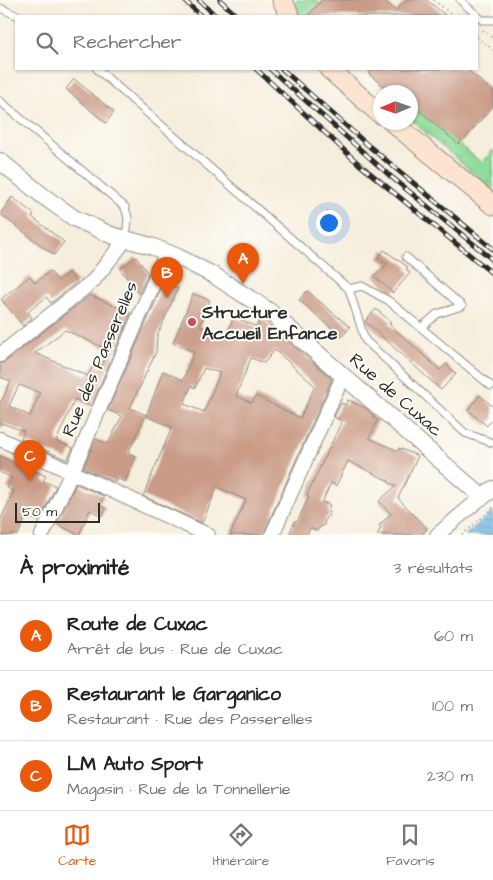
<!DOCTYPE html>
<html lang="fr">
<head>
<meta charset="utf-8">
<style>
	:root { --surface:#fff; --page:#f2f2f2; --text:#222; --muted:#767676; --line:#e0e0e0; --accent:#ea580c }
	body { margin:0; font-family:"Architects Daughter",sans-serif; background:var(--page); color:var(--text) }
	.compass { position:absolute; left:373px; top:85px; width:45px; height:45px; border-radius:50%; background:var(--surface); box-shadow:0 1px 4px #0004; rotate:268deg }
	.scale { position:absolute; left:15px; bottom:12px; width:85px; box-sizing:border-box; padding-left:5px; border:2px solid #2b2b2b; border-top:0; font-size:14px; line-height:18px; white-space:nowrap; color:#2b2b2b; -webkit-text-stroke:4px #fdfcf7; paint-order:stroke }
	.you { position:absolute; left:328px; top:222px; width:18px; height:18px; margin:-12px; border:4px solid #fff; border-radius:50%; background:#1a73e8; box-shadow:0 0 0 8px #1a73e833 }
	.badge { display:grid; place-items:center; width:32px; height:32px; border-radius:50%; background:var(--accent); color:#fff; font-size:16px; font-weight:700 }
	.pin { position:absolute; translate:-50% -41px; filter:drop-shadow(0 1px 2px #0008) }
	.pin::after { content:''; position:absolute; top:26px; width:18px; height:15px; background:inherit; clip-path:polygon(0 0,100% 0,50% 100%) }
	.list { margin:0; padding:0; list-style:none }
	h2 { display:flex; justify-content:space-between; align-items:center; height:65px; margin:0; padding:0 20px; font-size:21px }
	h2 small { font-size:16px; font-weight:400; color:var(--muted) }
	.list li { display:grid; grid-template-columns:32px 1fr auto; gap:15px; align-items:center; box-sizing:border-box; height:70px; padding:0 20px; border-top:1px solid var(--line) }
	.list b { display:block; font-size:19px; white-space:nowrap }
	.list p { margin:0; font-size:16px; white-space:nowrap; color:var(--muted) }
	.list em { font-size:16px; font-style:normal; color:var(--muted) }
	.icon { flex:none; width:28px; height:28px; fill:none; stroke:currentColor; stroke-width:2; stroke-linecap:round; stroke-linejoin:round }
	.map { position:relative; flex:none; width:493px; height:535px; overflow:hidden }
	.search { position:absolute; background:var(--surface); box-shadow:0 1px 4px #0004; left:15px; right:15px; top:15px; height:55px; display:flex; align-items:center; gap:12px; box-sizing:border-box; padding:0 18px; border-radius:0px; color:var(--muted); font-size:19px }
	.sheet { height:275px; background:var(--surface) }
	nav { display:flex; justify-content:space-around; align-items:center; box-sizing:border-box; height:70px; border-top:1px solid var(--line); background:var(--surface); font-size:14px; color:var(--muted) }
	nav a { display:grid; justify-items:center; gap:2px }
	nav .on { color:var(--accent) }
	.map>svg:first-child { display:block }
</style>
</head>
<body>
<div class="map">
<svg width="493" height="535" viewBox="0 0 493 535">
	<defs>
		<pattern id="grass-tufts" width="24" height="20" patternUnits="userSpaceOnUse" patternTransform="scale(1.25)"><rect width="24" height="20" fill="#8edc9a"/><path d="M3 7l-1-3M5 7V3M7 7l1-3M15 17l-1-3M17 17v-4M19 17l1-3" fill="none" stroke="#7bbd85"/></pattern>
		<pattern id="water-rules" width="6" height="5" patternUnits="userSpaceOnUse" patternTransform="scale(1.25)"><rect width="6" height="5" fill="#6fb7e6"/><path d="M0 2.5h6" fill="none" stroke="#5b95bb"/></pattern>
	</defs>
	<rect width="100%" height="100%" fill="#fdfcf7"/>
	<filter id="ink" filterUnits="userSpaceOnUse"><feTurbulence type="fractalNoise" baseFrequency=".02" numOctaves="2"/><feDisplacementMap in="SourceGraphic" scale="10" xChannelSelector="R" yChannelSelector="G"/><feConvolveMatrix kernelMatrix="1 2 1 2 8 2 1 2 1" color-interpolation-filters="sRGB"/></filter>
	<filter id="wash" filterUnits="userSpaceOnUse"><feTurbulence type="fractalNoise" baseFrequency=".0096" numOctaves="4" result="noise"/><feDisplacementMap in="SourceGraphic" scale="20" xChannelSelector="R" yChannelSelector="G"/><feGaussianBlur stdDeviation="1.12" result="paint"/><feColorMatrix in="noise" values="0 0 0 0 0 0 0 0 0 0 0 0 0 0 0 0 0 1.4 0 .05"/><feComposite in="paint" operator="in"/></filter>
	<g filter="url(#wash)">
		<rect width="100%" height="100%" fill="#f6eedd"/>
		<path fill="url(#grass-tufts)" stroke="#5c8462" d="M297,0H314L319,3L308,16H300L292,5Z
			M418,110L482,163L493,150V190L411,120Z"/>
		<path fill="url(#water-rules)" stroke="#4d7188" d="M493,512V535H465Z"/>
		<g id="blocks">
			<path fill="#ca9c88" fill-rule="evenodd" d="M322,0H384L396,11L406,0H427L446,16H308Z
				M374,69H466L493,91V106L463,141L462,140L458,144L410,103V92H390L368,73Z
				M74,79L114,112L106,123L66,89Z
				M12,197L34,214L32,217L64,242L54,255L0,214Z
				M328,211L335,217L325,229L318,223Z
				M384,250L408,267L406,269L410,273L393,293L374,276L387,264L378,258Z
				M136,257L148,273L139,294L120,269Z
				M50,271L58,281L69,272L77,282L51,303L46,297L28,312L32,318L23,326L1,299L30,276L35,283Z
				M164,282L178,288L157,336L156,352L130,408L146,415L128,453L136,456L125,482L117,478L115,482L83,468L96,439L108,444L122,416L108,410Z
				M307,291L350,327L342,337L299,300Z
				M193,294L210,300L200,326L225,337L234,317L257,327L261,318L331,378V381L263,535H230L246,500L217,487L202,523L143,496L172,427L146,416L163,371L183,380L194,352L173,343ZM275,350L315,386L300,418L256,396L252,403L236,396L251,358L264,363ZM204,368L220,373L204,412L184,404L191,386L195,388Z
				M90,295L131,313L91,406L75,399L56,441L73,448L67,460L21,439L24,431L1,423L0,426V401L1,402L11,381L0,377V364L5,362ZM65,330L109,350L101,367L94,363L88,376L35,353ZM19,385L40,393L30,416L9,406Z
				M376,309L391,322L389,324L440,370L446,364L456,374L441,390L365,321Z
				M480,395L493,407V418L487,426L468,410Z
				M348,400L365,408L374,416L373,418L378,420L369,438L398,451L399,448L418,456L398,498L427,529L421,535H377L381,528L379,525L391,514L379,501L396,486L388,482L389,481L348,461L336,486L331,483L322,502L330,505L328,509L329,515L325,519L324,525L319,528L317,531L310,528L307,535H289L295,521L297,522L309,497L307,495L342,421L334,417L341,403L346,405Z
				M0,456L46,476L43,481L56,486L39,521L27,515L18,535H0V521L14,491L7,488L12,478L0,472Z
				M76,484L104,496L99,505L106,508L102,516L90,510L79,535L57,524Z"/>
		</g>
	</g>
	<g filter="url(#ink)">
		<use href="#blocks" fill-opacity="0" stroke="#908c84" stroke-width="1"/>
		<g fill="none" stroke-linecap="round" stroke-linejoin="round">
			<g stroke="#908c84" stroke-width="9">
				<path id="service" d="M460,0L482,20H493
					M0,8L18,16
					M97,69L349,289L365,340L465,433L493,443
					M0,101L125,207L128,218L126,239
					M406,257L462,306L437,314L421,328
					M349,289L362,286L389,301L491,386"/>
			</g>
			<g stroke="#908c84" stroke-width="16">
				<path id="minor" d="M0,355L93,281L126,239
					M0,439L208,535
					M42,535L72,472L167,252
					M272,535L343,376
					M437,535L482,497"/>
			</g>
			<g stroke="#908c84" stroke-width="18">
				<path id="tertiary" d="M0,161L43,196L74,218L111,235L151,246L178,257L215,276L269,311L482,497L493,489"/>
			</g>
			<g stroke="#908c84" stroke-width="21">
				<path id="secondary" d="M282,0L290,16
					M329,69L380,114
					M392,122L493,205"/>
			</g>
			<path stroke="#908c84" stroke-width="2" stroke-dasharray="1 4" stroke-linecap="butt" d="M434,0L453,16
				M483,30L493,38
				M477,37L493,50
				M462,535L493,508"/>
			<use href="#service" stroke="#fff" stroke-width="7"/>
			<use href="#minor" stroke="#fff" stroke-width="14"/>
			<use href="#tertiary" stroke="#fff" stroke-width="16"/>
			<use href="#secondary" stroke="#fce5d0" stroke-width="19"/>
			<g stroke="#2b2b2b" stroke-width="5">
				<path id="rail" d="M184,0L201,16
					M199,0L216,16
					M220,0L237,16
					M256,69L359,164L493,274
					M270,69L389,175L493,260
					M282,69L370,147L493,249"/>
			</g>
			<use href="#rail" stroke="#fdfcf7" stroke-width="3" stroke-dasharray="9" stroke-linecap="butt"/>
		</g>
	</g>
	<circle fill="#d1495b" stroke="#fdfcf7" stroke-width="2" cx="192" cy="322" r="5"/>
	<g text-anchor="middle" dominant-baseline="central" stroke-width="4" stroke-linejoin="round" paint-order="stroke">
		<g font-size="18" font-weight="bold" fill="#2b2b2b" stroke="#fdfcf7" text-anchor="start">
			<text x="202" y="312">Structure<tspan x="202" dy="21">Accueil Enfance</tspan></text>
		</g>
		<g font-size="18" fill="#2b2b2b" stroke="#fdfcf7">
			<text transform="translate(100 359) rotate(-67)">Rue des Passerelles</text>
			<text transform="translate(396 395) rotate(41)">Rue de Cuxac</text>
		</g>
	</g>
</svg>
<svg class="compass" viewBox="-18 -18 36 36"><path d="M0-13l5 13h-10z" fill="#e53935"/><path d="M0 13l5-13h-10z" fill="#767676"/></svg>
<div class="scale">50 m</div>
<div class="you"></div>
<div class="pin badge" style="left:243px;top:284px">A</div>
<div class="pin badge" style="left:167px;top:298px">B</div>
<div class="pin badge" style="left:30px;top:481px">C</div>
<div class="search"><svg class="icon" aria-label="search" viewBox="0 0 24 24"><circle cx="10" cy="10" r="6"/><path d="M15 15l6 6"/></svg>Rechercher</div>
</div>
<section class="sheet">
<h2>À proximité<small>3 résultats</small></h2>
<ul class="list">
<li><span class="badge">A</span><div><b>Route de Cuxac</b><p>Arrêt de bus · Rue de Cuxac</p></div><em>60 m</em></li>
<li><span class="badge">B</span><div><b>Restaurant le Garganico</b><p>Restaurant · Rue des Passerelles</p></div><em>100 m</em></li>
<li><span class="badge">C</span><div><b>LM Auto Sport</b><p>Magasin · Rue de la Tonnellerie</p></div><em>230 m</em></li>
</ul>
</section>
<nav>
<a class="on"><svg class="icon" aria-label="map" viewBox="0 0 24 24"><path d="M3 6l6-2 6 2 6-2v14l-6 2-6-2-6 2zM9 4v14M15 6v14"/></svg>Carte</a>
<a><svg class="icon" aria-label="directions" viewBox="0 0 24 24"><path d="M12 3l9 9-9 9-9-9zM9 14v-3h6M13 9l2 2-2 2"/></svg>Itinéraire</a>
<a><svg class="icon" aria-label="saved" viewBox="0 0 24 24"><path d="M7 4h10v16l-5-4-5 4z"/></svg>Favoris</a>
</nav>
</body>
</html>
